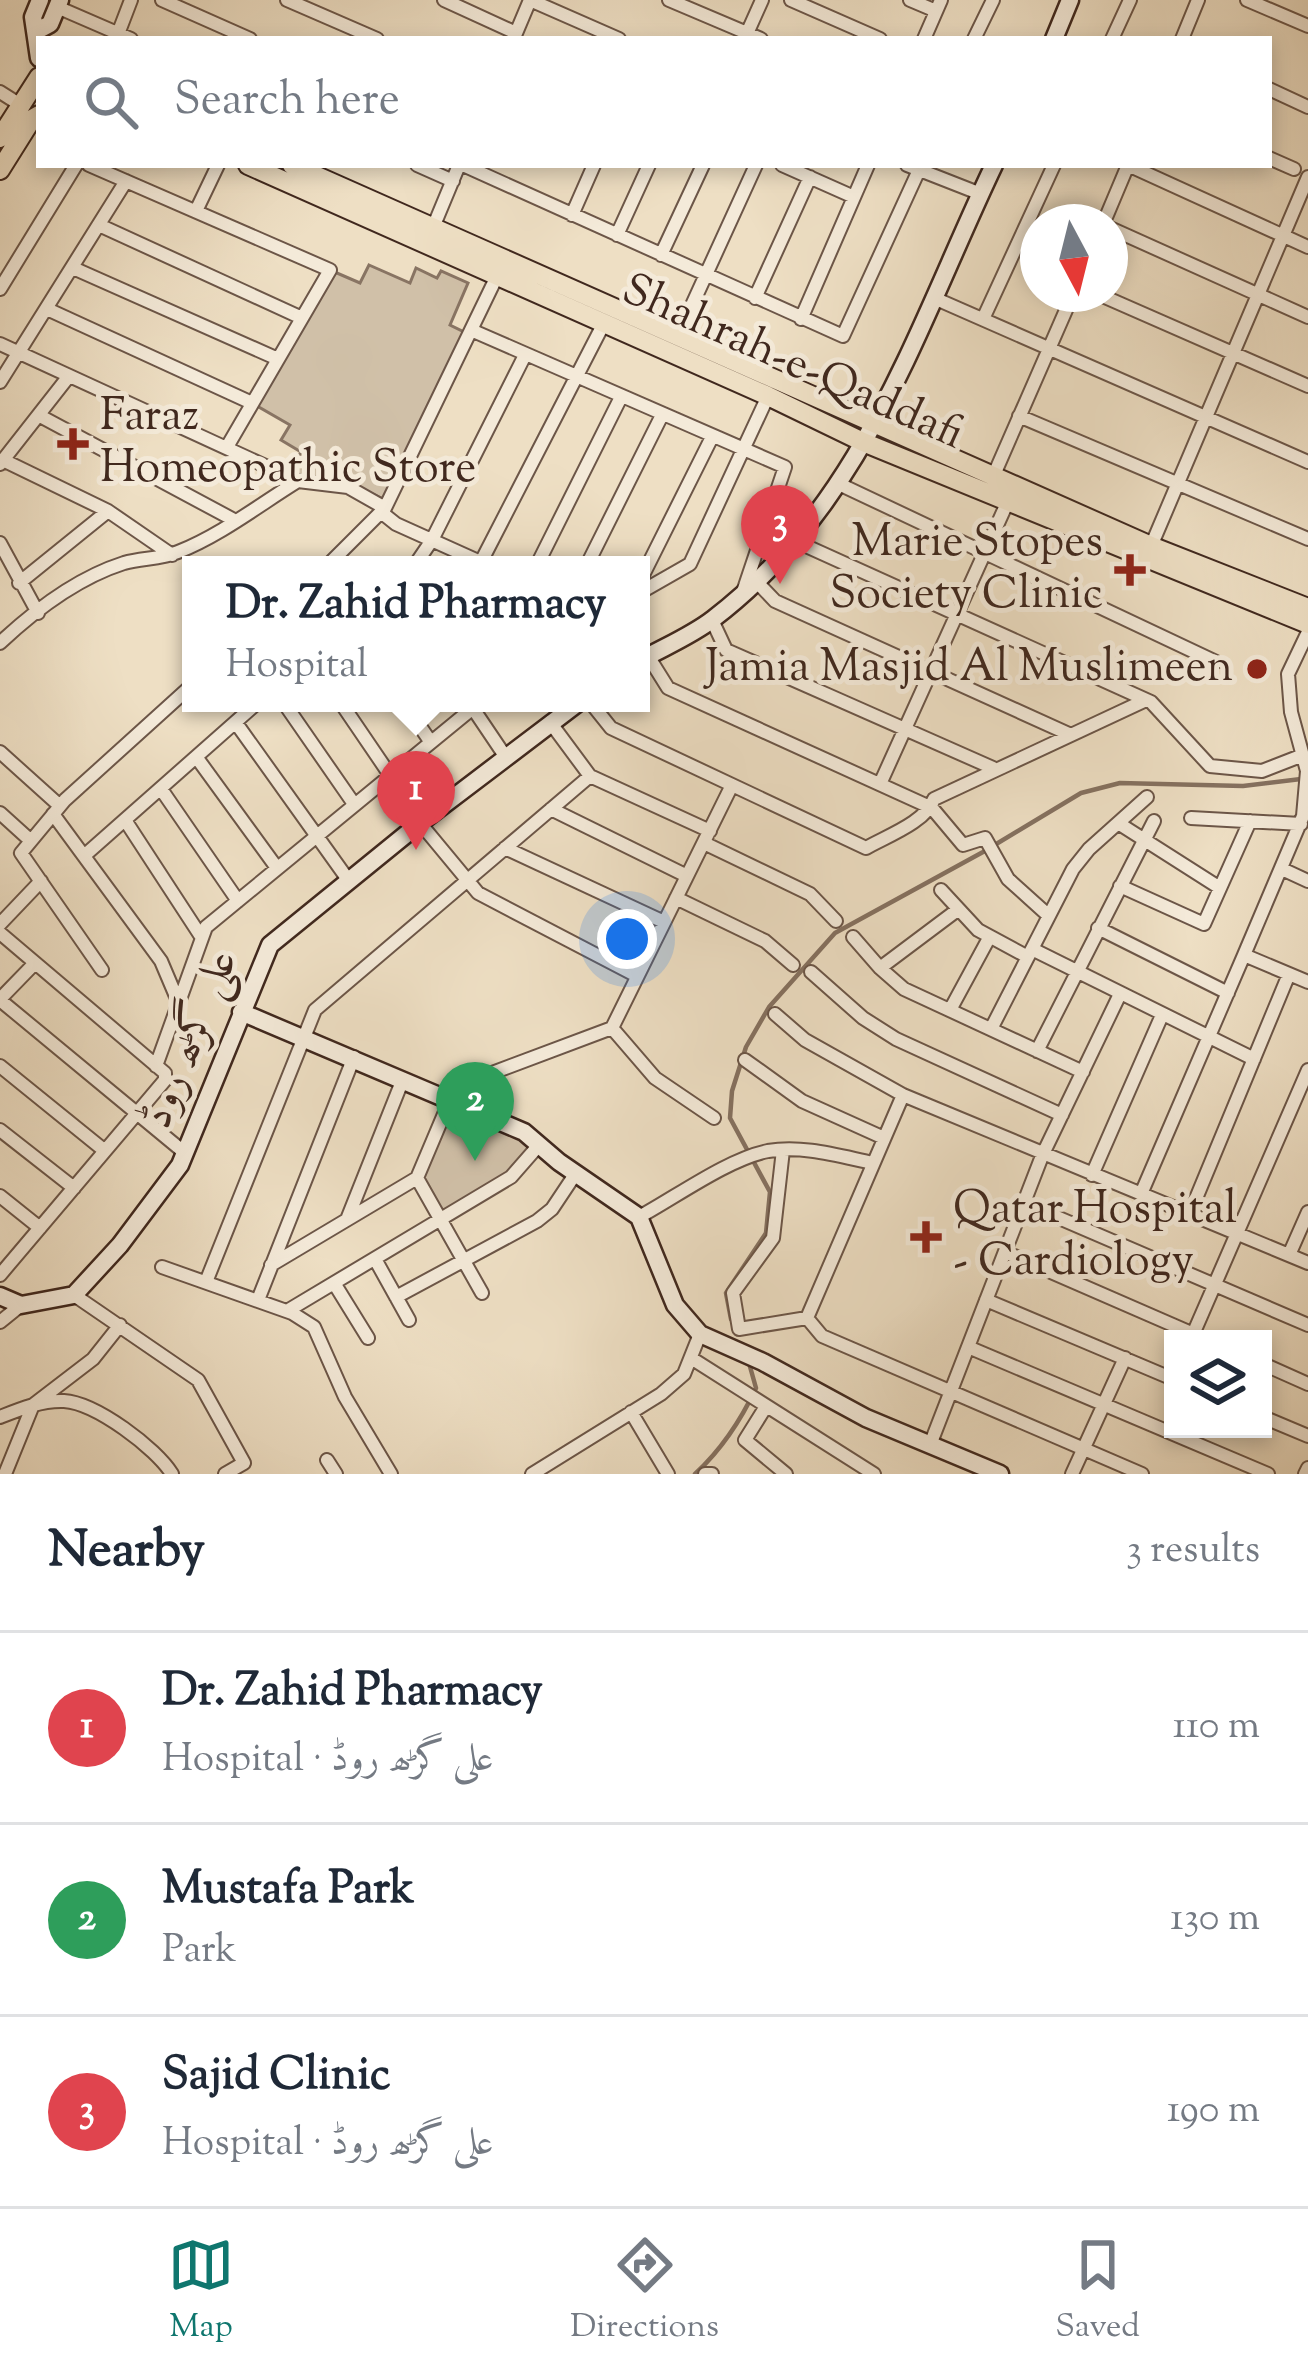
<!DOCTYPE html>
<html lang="en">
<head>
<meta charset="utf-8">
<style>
	:root { --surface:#fff; --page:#f6f6f7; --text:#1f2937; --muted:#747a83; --line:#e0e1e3; --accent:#0f766e }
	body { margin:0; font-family:"Sorts Mill Goudy",Amiri,serif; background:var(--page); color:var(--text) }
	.controls { position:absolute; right:36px; bottom:36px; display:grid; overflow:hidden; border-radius:0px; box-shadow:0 6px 18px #0003 }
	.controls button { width:108px; height:108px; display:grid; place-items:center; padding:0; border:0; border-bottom:3px solid var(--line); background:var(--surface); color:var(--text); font:60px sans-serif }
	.compass { position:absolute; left:1020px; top:204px; width:108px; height:108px; border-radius:50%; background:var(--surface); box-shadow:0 6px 18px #0003; rotate:173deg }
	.you { position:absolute; left:627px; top:939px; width:42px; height:42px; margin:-30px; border:9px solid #fff; border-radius:50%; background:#1a73e8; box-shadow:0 0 0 18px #1a73e833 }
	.badge { display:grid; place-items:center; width:78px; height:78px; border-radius:50%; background:var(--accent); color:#fff; font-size:39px; font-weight:700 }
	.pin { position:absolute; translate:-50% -99px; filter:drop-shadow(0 3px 6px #0008) }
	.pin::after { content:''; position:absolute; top:63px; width:42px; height:36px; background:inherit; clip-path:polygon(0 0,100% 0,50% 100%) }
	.popup { position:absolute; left:182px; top:556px; width:468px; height:156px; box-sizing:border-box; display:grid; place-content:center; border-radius:0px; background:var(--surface); filter:drop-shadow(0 3px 9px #0005); font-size:39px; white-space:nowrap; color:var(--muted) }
	.popup b { font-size:45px; color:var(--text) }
	.popup::after { content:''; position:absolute; left:50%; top:100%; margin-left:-24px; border:24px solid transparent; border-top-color:var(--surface) }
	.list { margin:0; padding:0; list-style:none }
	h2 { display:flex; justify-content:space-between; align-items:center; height:156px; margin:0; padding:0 48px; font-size:51px }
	h2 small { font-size:39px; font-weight:400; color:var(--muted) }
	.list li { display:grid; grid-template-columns:78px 1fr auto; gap:36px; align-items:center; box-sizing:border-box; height:192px; padding:0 48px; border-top:3px solid var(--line) }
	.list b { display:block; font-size:45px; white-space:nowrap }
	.list p { margin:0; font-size:39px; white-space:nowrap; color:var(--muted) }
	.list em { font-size:39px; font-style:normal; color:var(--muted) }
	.icon { flex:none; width:66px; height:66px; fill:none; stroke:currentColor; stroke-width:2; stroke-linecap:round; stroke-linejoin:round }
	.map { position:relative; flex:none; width:1308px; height:1474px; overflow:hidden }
	.search { position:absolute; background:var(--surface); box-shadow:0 6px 18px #0003; left:36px; right:36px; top:36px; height:132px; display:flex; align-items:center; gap:30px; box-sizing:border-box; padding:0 42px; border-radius:0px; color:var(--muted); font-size:45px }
	.sheet { height:732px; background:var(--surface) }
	nav { display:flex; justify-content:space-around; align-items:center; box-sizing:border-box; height:168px; border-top:3px solid var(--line); background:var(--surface); font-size:33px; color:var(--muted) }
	nav a { display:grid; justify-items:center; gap:6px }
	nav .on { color:var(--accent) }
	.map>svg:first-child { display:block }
</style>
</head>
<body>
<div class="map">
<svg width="1308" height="1474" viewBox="0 0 1308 1474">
	<rect width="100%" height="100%" fill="#eedfc4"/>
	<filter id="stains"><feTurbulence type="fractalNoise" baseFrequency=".00167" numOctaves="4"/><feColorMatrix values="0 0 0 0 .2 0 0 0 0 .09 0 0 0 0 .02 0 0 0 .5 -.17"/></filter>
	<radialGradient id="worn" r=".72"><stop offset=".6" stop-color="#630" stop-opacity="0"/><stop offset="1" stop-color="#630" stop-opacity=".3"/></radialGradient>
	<path fill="#d0c0a8" stroke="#887463" stroke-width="3" d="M369,265L410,283L416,268L437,278L441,271L468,283L450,325L466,333L385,500L351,483L299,476L290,470L301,452L281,440L290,425L252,403L330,270L360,283Z
		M450,1100L539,1145L511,1177L441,1220L417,1178Z"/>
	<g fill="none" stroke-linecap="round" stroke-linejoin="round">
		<path stroke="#857160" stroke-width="4.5" d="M731,1319L726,1293L766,1233L770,1192L730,1118L732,1091L746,1047L769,1007L835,933L983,852L1081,793L1120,783L1243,786L1301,779
			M695,1474C721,1450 741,1420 756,1388L749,1363"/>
		<g stroke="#6c5648" stroke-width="16">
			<path id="street" d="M162,0L250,39
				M287,0L377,39
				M444,0L516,33
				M530,0L619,39
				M669,0L761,39
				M791,0L880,39
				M910,0L936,11
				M1247,0L1308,26
				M57,7L131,39
				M118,34L131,0
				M514,38L530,0
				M745,38L762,0
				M924,39L941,0
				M974,39L993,0
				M1112,39L1130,0
				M1182,39L1198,0
				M1269,89L1308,107
				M0,92L19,104
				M1269,158L1294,169
				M89,165L330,270L227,447
				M417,165L453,181
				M463,165L843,336L919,170
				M782,165L854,197
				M907,165L981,194
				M1128,165L1308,247
				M196,211L218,165
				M572,215L594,165
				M1104,222L1128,165
				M99,225L302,318
				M1110,228L1308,317
				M432,230L459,165
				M617,235L649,165
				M661,255L703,165
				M73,268L278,359
				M0,289L76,165
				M1098,294L1308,386
				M755,298L810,177
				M934,298L1308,462
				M47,309L252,403
				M801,319L868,165
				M983,319L1054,165
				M471,330L785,467L744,589
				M677,338L756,165
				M0,344L298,481L348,487L385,508
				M0,382L126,181
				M40,416L234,520
				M1019,416L1308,539
				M5,461L108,511L172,555
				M0,464L69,376
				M993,477L1073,294
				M839,484L1216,662
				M381,512L396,524L487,565
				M795,541L1151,702L1210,766L1262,771L1303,755
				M0,543L38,613
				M1149,551L1308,177
				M481,562L604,323
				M328,565L385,508L498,274
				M415,565L432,540L525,355
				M537,565L621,397
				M587,565L662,415
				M641,579L712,437
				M755,580L775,601L1071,735
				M19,583L108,511
				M641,592L690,564L768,396
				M712,620L726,650L993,768
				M0,643C35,610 77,578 124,563C142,558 161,559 178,552C221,535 259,505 298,481
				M648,656L668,688L932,808L963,845L985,838L1008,879L1049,916
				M284,703L354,804
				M341,703L390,775
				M404,703L430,741
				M591,703L611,728L866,848C887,836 926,822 934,799L1146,700
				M470,704L505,756
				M550,722L590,776L710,831
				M236,723L349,881
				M0,752L60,806
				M197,758L277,868
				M880,784L1008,501
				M161,789L238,901
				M551,809L687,876
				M0,813L31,841
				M53,814L161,961L178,1001
				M1191,818L1301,824
				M125,820L202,938
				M420,823L478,893L637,976
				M1118,823L1220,888
				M704,843L810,894L836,921
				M505,848L664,922
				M85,855L257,703
				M1282,869L1308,881
				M1120,886L1204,924L1250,821
				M941,890L978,930L1028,957
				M676,898L765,941L793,965
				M0,924L41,881
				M1098,928L1228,993
				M0,933L165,1073V1080L0,1275
				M853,937L880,968L904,989L1083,1072
				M1032,949L1254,1059
				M1244,955L1303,816L1307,771L1291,712L1288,674L1308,632
				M880,968L956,911
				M102,970L21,853L65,800L191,686
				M811,972L863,1018L896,1039L1062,1115
				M0,999L35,963
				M0,1000L185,1153
				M950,1010L989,938
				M775,1014L805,1040L903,1095L1308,1263
				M612,1028L655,1078L714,1118
				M991,1029L1073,869L1089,849L1147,797
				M1037,1051L1154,821
				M745,1060L802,1101L884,1138
				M0,1066L105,1151
				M156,1066L206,927L479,703
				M903,1095L807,1318L822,1336L1142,1474
				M469,1108L484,1076L612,1028L732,785
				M0,1130L74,1188
				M783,1150L773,1238L733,1293L739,1329L807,1318
				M1092,1175L1162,1015
				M417,1178L482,1293
				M1141,1194L1244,955L1308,982
				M0,1196L40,1228
				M1024,1203L1308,1325
				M1190,1213L1289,974
				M348,1217L403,1079
				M639,1217C676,1197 728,1159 768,1151C803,1145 839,1156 873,1163
				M1005,1252L1205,1339
				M1289,1255L1308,1212
				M375,1259L409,1320
				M271,1265L417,1178L450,1100
				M162,1267L292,1313L314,1327L345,1397L391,1474
				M206,1282L315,1010L590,776
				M334,1283L368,1338
				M74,1295L198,1380L244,1463L225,1474
				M396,1297L537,1221L552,1209L576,1173
				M258,1300L354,1057
				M986,1300L1173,1379
				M287,1311L511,1177L539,1145
				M0,1322L21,1305
				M1191,1339L1308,1070
				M968,1347L1268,1474
				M691,1358L874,1474
				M1263,1364L1308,1384
				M765,1408L745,1440L786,1474
				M631,1412L668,1474
				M0,1417C20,1409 42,1400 64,1401C96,1403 156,1448 172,1474
				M1263,1417L1308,1436
				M930,1445L1042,1156L1120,994
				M327,1460L336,1474
				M5,1474L33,1405L93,1359L120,1325
				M532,1474L661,1394L684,1374L700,1334
				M705,1474H712
				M1072,1474L1125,1358
				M1305,1474L1308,1468"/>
		</g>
		<g stroke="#40281e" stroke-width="21">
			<path id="secondary" d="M37,31L50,24L60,0
				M1054,39L1070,0
				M39,58L33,17L40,0
				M641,660C664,647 691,636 713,619C864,504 916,329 994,165
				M241,1012L524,1132L559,1162L639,1217L675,1305L700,1334L763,1362L866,1418L1000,1474
				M0,1296L21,1305L74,1295L120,1245L180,1165L270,945L420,823L578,703"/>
		</g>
		<g stroke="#40281e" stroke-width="22">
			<path id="primary" d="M0,138L39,77
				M248,165L768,396L863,442L1308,624
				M292,165L1151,546L1308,608
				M0,170L32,119L39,115"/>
		</g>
		<use href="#street" stroke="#f4ead9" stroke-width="12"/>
		<use href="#secondary" stroke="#f4ead9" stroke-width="16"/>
		<use href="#primary" stroke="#eedfc4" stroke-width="18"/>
	</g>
	<g fill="#8f2418" stroke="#f4ead9" stroke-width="4.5">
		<path d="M67 426h12v12h12v12h-12v12h-12v-12h-12v-12h12z"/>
		<path d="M1124 552h12v12h12v12h-12v12h-12v-12h-12v-12h12z"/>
		<circle cx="1257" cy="669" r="12"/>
		<path d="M920 1219h12v12h12v12h-12v12h-12v-12h-12v-12h12z"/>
	</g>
	<g text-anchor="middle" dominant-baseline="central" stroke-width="10" stroke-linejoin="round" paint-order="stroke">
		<g font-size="45" fill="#40281e" stroke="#f4ead9">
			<text transform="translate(792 364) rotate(24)">Shahrah-e-Qaddafi</text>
			<text transform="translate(192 1040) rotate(-68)">علی گڑھ روڈ</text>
		</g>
		<g font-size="45" fill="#40281e" stroke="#f4ead9" text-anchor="start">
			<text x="100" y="418">Faraz<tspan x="100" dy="52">Homeopathic Store</tspan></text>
			<text x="1103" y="544" text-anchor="end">Marie Stopes<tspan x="1103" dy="52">Society Clinic</tspan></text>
			<text x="1233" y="669" text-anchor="end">Jamia Masjid Al Muslimeen</text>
			<text x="953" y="1211">Qatar Hospital<tspan x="953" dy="52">- Cardiology</tspan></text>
		</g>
	</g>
	<rect width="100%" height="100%" filter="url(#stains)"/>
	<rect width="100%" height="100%" fill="url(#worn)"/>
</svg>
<div class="controls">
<button><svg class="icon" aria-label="layers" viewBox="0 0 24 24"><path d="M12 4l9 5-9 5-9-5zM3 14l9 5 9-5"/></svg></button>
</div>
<svg class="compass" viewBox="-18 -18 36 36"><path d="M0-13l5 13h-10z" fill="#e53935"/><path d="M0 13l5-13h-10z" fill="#747a83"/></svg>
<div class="you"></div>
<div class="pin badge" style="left:416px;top:850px;background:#e0444e">1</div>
<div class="popup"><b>Dr. Zahid Pharmacy</b>Hospital</div>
<div class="pin badge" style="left:475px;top:1161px;background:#2e9e5b">2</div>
<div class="pin badge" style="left:780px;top:584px;background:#e0444e">3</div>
<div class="search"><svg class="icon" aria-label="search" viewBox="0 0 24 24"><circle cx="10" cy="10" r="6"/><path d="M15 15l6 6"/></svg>Search here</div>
</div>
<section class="sheet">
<h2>Nearby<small>3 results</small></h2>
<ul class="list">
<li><span class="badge" style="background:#e0444e">1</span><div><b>Dr. Zahid Pharmacy</b><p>Hospital · علی گڑھ روڈ</p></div><em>110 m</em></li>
<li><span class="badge" style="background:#2e9e5b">2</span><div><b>Mustafa Park</b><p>Park</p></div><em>130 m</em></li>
<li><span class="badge" style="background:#e0444e">3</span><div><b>Sajid Clinic</b><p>Hospital · علی گڑھ روڈ</p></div><em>190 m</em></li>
</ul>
</section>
<nav>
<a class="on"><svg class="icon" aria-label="map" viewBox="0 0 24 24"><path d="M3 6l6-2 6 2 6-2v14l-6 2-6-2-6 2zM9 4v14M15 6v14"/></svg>Map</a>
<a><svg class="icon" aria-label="directions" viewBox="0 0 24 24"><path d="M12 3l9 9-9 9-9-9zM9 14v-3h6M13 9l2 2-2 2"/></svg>Directions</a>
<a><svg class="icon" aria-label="saved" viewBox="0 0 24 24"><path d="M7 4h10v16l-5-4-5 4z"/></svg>Saved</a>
</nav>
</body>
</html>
